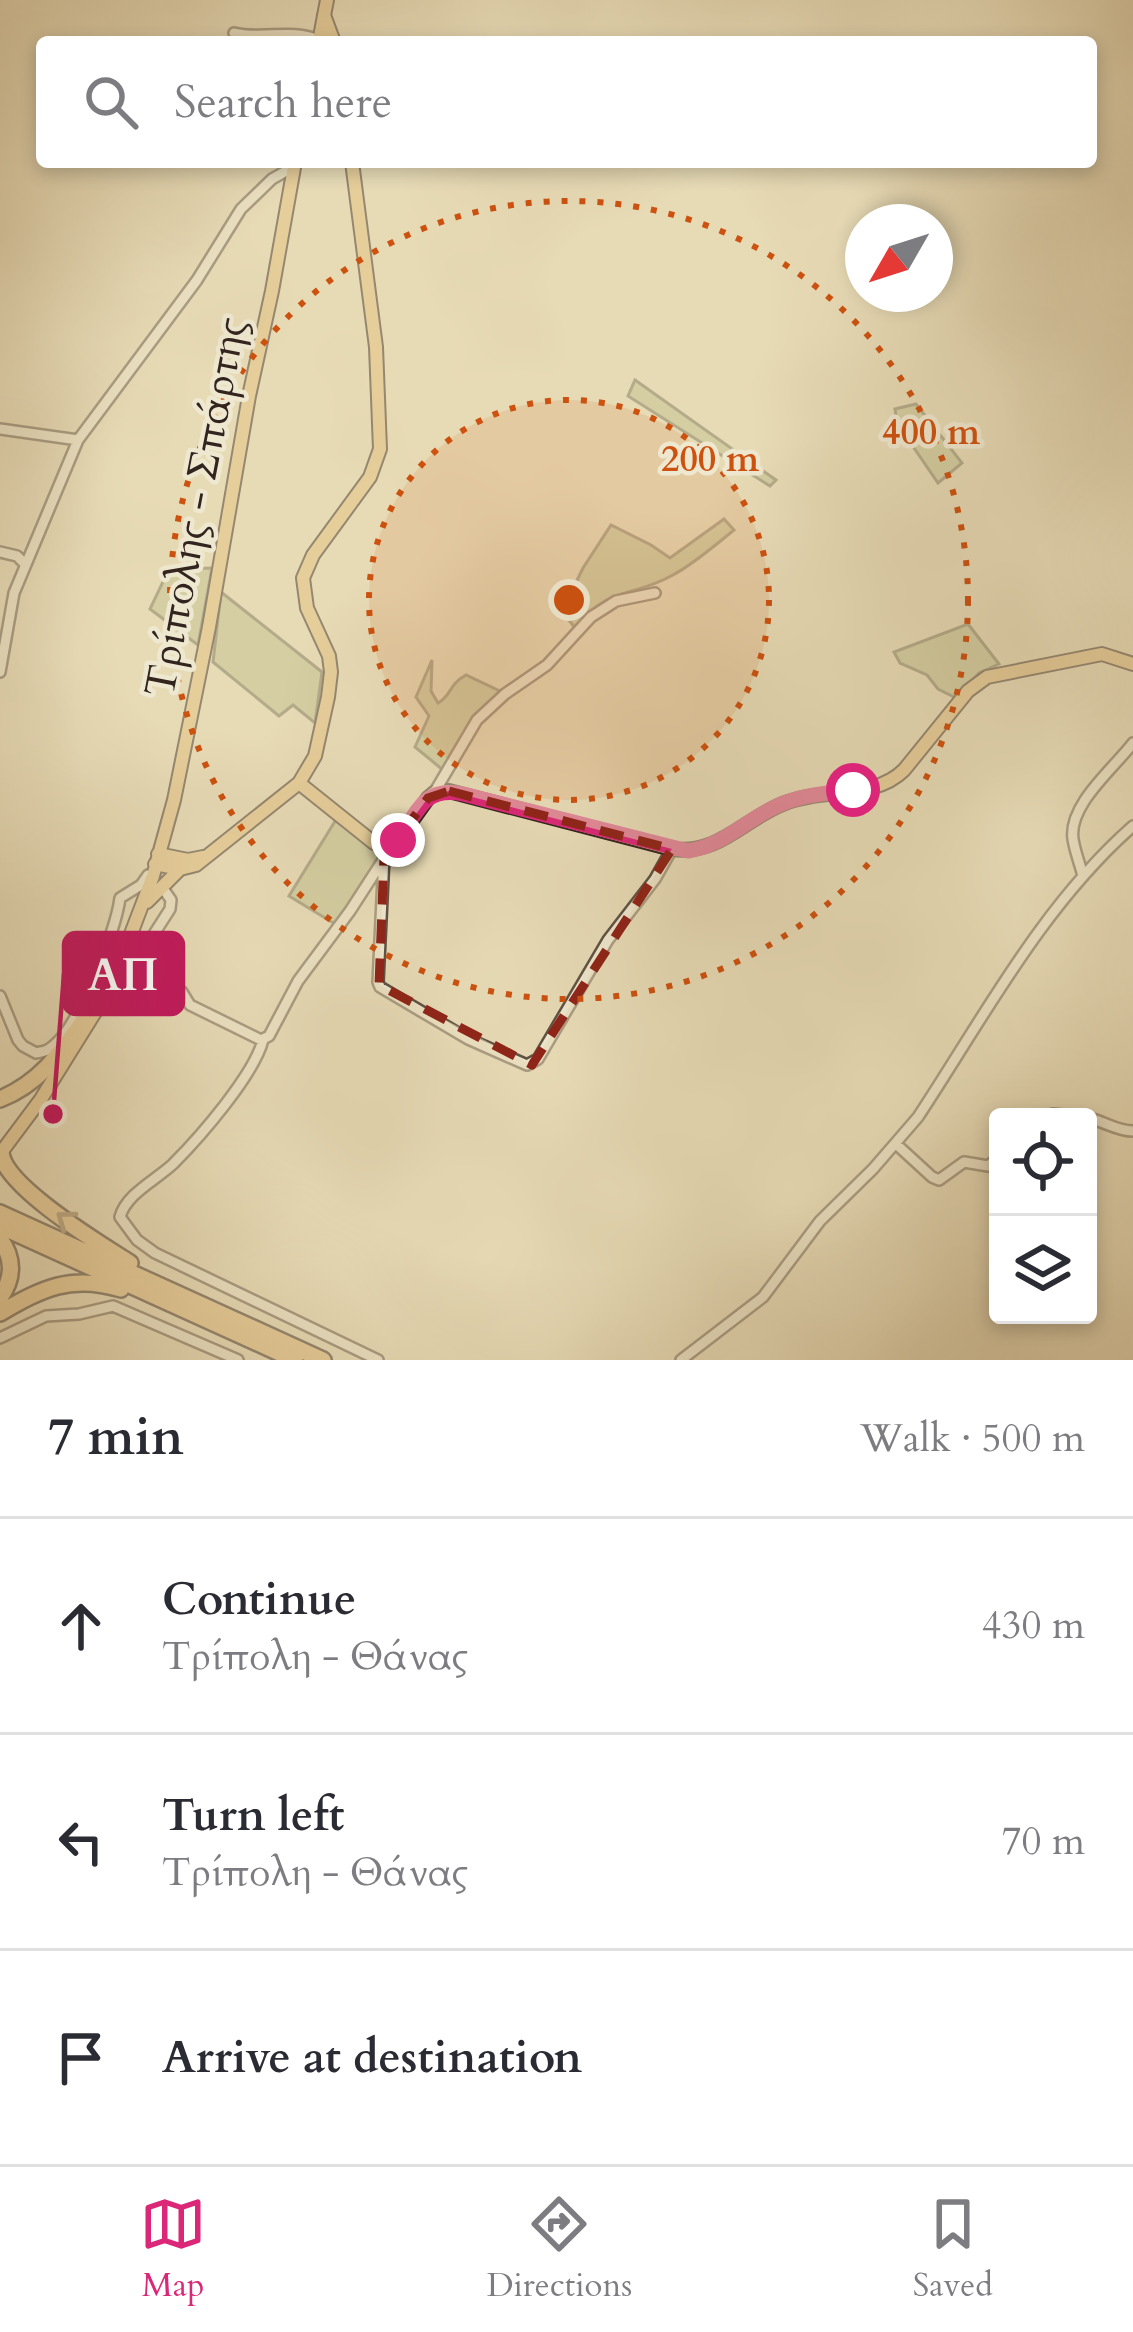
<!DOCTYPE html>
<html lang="en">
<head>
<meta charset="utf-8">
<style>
	:root { --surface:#fff; --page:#f2f2f3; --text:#2b2b33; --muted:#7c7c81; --line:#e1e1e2; --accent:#db2777 }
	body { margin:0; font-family:Cardo,serif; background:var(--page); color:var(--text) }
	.controls { position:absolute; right:36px; bottom:36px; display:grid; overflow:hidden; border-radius:12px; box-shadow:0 6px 18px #0003 }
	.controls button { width:108px; height:108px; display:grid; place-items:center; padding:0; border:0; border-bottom:3px solid var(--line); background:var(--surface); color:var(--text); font:60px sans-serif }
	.compass { position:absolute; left:845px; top:204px; width:108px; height:108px; border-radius:50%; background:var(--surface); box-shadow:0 6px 18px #0003; rotate:231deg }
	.stop { position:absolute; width:36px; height:36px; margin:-27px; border:9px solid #db2777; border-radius:50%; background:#fff }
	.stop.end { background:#db2777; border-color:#fff; box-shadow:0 3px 12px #0008 }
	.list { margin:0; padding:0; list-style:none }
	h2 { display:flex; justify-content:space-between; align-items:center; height:156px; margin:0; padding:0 48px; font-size:51px }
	h2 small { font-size:39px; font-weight:400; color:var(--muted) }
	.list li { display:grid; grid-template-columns:78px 1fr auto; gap:36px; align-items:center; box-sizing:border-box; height:216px; padding:0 48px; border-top:3px solid var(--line) }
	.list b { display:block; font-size:45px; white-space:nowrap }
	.list p { margin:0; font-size:39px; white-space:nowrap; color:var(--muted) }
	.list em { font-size:39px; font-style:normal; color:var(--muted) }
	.icon { flex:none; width:66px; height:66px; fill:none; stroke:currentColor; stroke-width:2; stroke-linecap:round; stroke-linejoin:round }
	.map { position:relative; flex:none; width:1133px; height:1360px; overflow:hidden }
	.search { position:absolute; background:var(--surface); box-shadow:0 6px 18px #0003; left:36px; right:36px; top:36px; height:132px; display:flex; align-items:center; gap:30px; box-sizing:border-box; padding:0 42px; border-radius:12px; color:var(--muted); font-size:45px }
	.sheet { height:804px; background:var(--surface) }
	nav { display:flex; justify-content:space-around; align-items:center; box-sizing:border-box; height:168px; border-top:3px solid var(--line); background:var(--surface); font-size:33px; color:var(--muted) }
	nav a { display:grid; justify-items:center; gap:6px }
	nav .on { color:var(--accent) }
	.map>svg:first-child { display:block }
</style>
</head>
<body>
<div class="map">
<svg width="1133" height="1360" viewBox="0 0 1133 1360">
	<rect width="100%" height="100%" fill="#e7dbb6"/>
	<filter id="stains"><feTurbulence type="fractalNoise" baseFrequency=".00167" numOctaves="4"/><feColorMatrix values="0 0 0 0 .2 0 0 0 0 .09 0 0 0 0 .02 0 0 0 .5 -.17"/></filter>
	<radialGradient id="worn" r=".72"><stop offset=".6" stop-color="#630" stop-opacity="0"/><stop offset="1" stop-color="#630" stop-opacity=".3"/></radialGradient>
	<path fill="#bcbe89" stroke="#777154" stroke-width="3" d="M635,380L776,480L770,486L628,396Z
		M916,404L962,463L938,483L897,423L895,409Z
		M724,519L734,530C714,546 695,563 673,575C630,599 611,584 575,628L562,611L583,568L611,525L651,545L670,558Z
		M212,568L198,645L150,609L169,569Z
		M221,592L322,672L315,723L293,705L279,716L213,662Z
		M968,624L999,664L979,673L956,698L938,689L927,675L900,663L894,652Z
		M432,660L431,691L438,703C452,695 448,685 466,675L502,692L443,770L415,747L429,716L416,697Z
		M337,818L382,852L335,924L289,896Z"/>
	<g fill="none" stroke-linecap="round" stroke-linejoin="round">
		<g stroke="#5f5244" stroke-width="14">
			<path id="minor" d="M234,33C263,40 291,28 319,40
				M0,429L78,440
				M0,552L17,556L25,564
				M0,672L14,593L78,440L197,280L241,209L272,179L295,166
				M434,793L477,720L505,694L547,665L591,617L616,601L655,593
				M384,857L378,982L380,987L468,1039L527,1065L538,1059L608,940L655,879L672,849
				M1083,876C1080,864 1075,852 1073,839C1068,805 1114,768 1133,743
				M162,887L171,900L170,909L138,959L137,972L182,992L190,1005L261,1040L269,1036L298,981L350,911L383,860
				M0,996L18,1040L23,1046L36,1053C44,1051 46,1052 53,1046C79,1026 116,931 120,898L141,885L148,875
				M263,1040C254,1075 200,1137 173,1164C156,1180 126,1194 120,1217L137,1240L155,1253L378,1360
				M1044,1117L1053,1114L1083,1117
				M1088,1118C1104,1121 1116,1131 1133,1131
				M896,1144L932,1177L939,1180L964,1162L988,1166L998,1158
				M0,1338L46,1316L79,1314L113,1306L238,1360
				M681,1360L763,1297L820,1221L873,1169L918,1117C984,1017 1042,906 1133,826"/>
		</g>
		<g stroke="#32241e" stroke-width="16">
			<path id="major" d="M324,15L334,42
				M319,42L327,0
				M299,783L374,843L384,846L398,840L428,798L434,793L449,791L672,849C720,855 743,819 785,803C822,788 874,800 904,770L968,691L987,677L1102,654L1133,664
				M158,854L188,860L203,857
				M155,864L180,869L196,865L299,783L315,756L328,697L331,672L329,656L307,608L303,578L313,555L370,477L380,449L376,347L352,162
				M147,902L180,869
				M0,1154L41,1099L97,1009L123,955L153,876L174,800L209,627L249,396L272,291L295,162"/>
		</g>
		<g stroke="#32241e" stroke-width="20">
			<path id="highway" d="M0,1099C38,1084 59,1055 82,1023
				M1,1153C5,1187 100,1244 130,1263
				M0,1213L323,1360
				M0,1226L295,1360
				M0,1239C14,1258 14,1278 0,1298
				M0,1313C43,1288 71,1274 121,1289"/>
		</g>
		<use href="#minor" stroke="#efe8d0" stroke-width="9"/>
		<use href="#major" stroke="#e4be7b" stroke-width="12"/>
		<use href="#highway" stroke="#e4be7b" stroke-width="15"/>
	</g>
	<defs><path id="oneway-chevron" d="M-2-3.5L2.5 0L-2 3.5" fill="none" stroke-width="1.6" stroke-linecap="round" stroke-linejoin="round" transform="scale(3)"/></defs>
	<use stroke="#8b714c" href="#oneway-chevron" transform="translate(65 1219) rotate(-144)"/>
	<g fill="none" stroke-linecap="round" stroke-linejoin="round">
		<path stroke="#db2777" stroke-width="15" d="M398,840C418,812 423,786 463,794L688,851C722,846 745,821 775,807C799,795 827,793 853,790"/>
	</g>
	<path d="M0 0H1133V1360H0ZM449,791L672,849L532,1065L379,985L384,857L428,798Z" fill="#e7dbb6" fill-opacity=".55" fill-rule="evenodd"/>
	<path fill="none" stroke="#8f2418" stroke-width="9" stroke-dasharray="24 15" stroke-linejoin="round" d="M449,791L672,849L532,1065L379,985L384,857L428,798Z"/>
	<circle cx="569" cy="600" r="200" fill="#cd510f" fill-opacity=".12"/>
	<g fill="none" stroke="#cd510f" stroke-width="6" stroke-dasharray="6 12">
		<circle cx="569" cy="600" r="200"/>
		<circle cx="569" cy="600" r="399"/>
	</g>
	<g text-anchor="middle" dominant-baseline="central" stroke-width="9" stroke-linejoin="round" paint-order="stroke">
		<g font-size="42" fill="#32241e" stroke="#efe8d0">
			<text transform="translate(196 507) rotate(-79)">Τρίπολης - Σπάρτης</text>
		</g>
	</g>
	<circle cx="569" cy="600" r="18" fill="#cd510f" stroke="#efe8d0" stroke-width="6"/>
	<g font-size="36" text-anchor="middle" font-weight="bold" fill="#cd510f" stroke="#efe8d0" stroke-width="9" stroke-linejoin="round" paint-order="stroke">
		<text x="931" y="444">400 m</text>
		<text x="710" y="471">200 m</text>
	</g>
	<path fill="none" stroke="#c2185b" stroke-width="4.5" d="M53 1114L64 974"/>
	<circle fill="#c2185b" stroke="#efe8d0" stroke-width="4.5" cx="53" cy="1114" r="12"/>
	<rect fill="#c2185b" stroke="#c2185b" stroke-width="4.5" x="64" y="933" width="119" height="81" rx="12"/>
	<g font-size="45" text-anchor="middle" font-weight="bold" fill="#fff">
		<text x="123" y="990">ΑΠ</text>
	</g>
	<rect width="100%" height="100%" filter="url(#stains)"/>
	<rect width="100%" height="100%" fill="url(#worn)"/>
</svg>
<div class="controls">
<button><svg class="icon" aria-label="locate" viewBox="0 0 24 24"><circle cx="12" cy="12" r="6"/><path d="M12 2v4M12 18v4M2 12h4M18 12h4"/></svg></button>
<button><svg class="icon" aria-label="layers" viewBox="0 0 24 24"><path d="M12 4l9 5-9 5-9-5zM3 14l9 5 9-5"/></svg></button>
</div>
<svg class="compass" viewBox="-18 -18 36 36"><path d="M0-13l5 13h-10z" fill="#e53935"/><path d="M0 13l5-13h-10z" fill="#7c7c81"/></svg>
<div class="stop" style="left:853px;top:790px"></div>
<div class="stop end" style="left:398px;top:840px"></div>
<div class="search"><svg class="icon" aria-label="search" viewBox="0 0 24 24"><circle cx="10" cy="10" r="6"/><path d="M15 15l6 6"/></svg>Search here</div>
</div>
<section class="sheet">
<h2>7 min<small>Walk · 500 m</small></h2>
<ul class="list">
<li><svg class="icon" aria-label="ahead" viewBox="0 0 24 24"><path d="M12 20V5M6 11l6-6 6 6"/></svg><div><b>Continue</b><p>Τρίπολη - Θάνας</p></div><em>430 m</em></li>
<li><svg class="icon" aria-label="left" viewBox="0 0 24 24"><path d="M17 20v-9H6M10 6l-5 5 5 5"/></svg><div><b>Turn left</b><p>Τρίπολη - Θάνας</p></div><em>70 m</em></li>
<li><svg class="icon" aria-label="arrive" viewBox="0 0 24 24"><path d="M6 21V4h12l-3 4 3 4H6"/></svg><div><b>Arrive at destination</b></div></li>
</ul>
</section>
<nav>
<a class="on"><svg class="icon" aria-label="map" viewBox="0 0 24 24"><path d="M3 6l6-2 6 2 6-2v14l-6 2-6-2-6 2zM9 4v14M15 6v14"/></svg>Map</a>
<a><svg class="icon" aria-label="directions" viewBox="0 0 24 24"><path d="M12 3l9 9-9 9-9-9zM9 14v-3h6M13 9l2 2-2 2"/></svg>Directions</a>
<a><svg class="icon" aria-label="saved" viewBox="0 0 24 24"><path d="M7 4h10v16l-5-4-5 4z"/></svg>Saved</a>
</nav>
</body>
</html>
